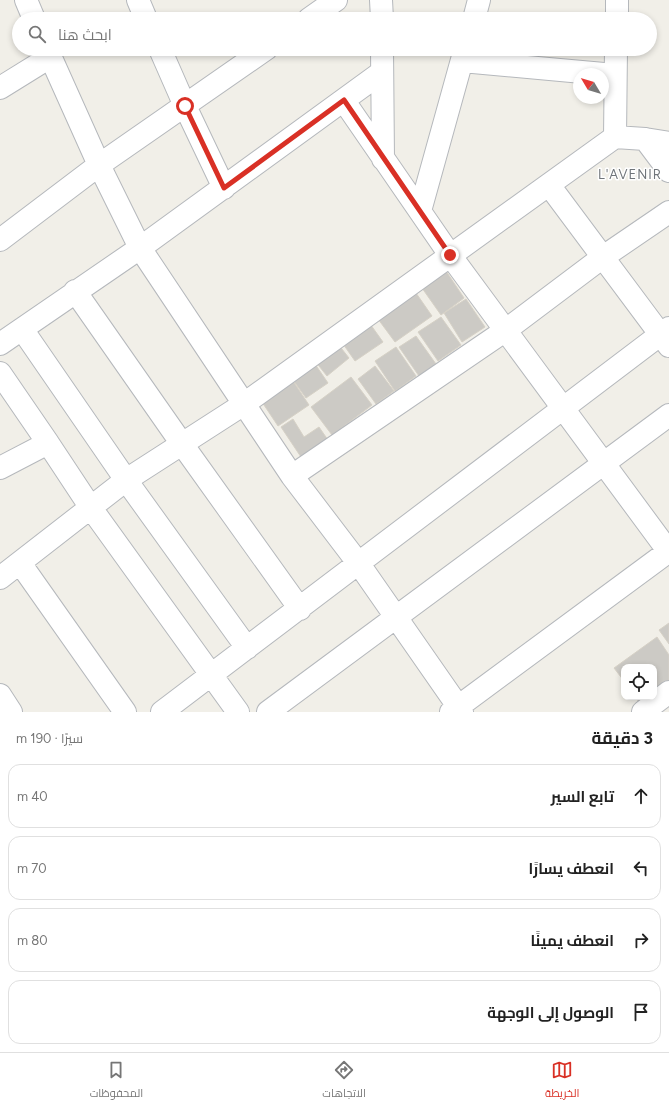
<!DOCTYPE html>
<html lang="ar">
<head>
<meta charset="utf-8">
<style>
	:root { --surface:#fff; --page:#f6f6f6; --text:#222; --muted:#767676; --line:#e0e0e0; --accent:#d93025 }
	body { margin:0; font-family:Figtree,Cairo,sans-serif; background:var(--page); color:var(--text); direction:rtl }
	.controls { position:absolute; right:12px; bottom:12px; display:grid; overflow:hidden; border-radius:8px; box-shadow:0 2px 6px #0003 }
	.controls button { width:36px; height:36px; display:grid; place-items:center; padding:0; border:0; border-bottom:1px solid var(--line); background:var(--surface); color:var(--text); font:20px sans-serif }
	.compass { position:absolute; left:573px; top:68px; width:36px; height:36px; border-radius:50%; background:var(--surface); box-shadow:0 2px 6px #0003; rotate:308deg }
	.stop { position:absolute; width:12px; height:12px; margin:-9px; border:3px solid #d93025; border-radius:50%; background:#fff }
	.stop.end { background:#d93025; border-color:#fff; box-shadow:0 1px 4px #0008 }
	.list { margin:0; padding:0; list-style:none }
	h2 { display:flex; justify-content:space-between; align-items:center; height:52px; margin:0; padding:0 16px; font-size:17px }
	h2 small { font-size:13px; font-weight:400; color:var(--muted) }
	.list li { display:grid; grid-template-columns:26px 1fr auto; gap:12px; align-items:center; box-sizing:border-box; height:64px; margin:0 8px 8px; padding:0 8px; border:1px solid var(--line); border-radius:12px }
	.list b { display:block; font-size:15px; white-space:nowrap }
	.list em { font-size:13px; font-style:normal; color:var(--muted) }
	.icon { flex:none; width:22px; height:22px; fill:none; stroke:currentColor; stroke-width:2; stroke-linecap:round; stroke-linejoin:round }
	.map { position:relative; flex:none; width:669px; height:712px; overflow:hidden; direction:ltr }
	.search { position:absolute; background:var(--surface); box-shadow:0 2px 6px #0003; left:12px; right:12px; top:12px; height:44px; display:flex; align-items:center; gap:10px; box-sizing:border-box; padding:0 14px; border-radius:22px; color:var(--muted); font-size:15px }
	.sheet { height:340px; background:var(--surface) }
	nav { display:flex; justify-content:space-around; align-items:center; box-sizing:border-box; height:56px; border-top:1px solid var(--line); background:var(--surface); font-size:11px; color:var(--muted) }
	nav a { display:grid; justify-items:center; gap:2px }
	nav .on { color:var(--accent) }
	.map>svg:first-child { display:block }
</style>
</head>
<body>
<div class="map">
<svg width="669" height="712" viewBox="0 0 669 712">
	<rect width="100%" height="100%" fill="#f1efe8"/>
	<path fill="#cccac5" stroke="#d6d1c6" d="M446,271L464,298L441,315L422,288Z
		M416,293L432,316L395,342L378,319Z
		M466,299L485,327L462,342L444,313Z
		M441,317L461,345L438,361L418,332Z
		M368,321L383,342L355,361L341,341Z
		M416,336L436,364L419,376L399,347Z
		M338,344L349,358L327,376L315,361Z
		M396,347L416,376L395,391L375,361Z
		M315,364L328,383L306,398L293,380Z
		M375,366L394,391L376,404L358,379Z
		M351,377L372,405L332,435L311,407Z
		M293,381L309,405L278,426L262,402Z
		M293,419L304,437L319,427L328,440L301,457L281,427Z
		M669,623V644L659,630Z
		M657,637L669,655V681L654,691V667H624V681L614,668Z
		M635,697H646L639,702Z"/>
	<g fill="none" stroke-linecap="round" stroke-linejoin="round">
		<g stroke="#b5b8bc" stroke-width="24">
			<path id="minor" d="M26,0L34,19
				M138,0L146,19
				M381,0L382,19
				M309,19L336,0
				M474,19L479,0
				M617,19V0
				M47,49L99,165L140,248L292,476L359,564L462,712
				M160,49L185,106L224,188
				M382,49L383,159
				M462,61L615,75
				M0,88L50,57
				M344,101L450,255L669,552
				M615,137L616,49
				M645,139L669,171
				M549,185L669,346
				M420,211L465,49
				M0,240L99,165L266,49
				M75,291L182,444L300,609
				M22,329L126,480L247,648
				M0,344L140,248L382,72
				M0,373L48,443L0,468
				M48,443L91,508L238,712
				M292,476L506,330L603,257L669,212
				M20,563L125,712
				M0,578L126,480L244,404L615,137L645,139L669,143
				M0,695L11,712
				M162,712L669,328
				M268,712L669,415
				M451,712L669,551
				M643,712L669,692"/>
		</g>
		<use href="#minor" stroke="#fff" stroke-width="22"/>
	</g>
	<g fill="none" stroke-linecap="round" stroke-linejoin="round">
		<path stroke="#d93025" stroke-width="5" d="M185,106L224,188L344,100L450,255"/>
	</g>
	<g text-anchor="middle" dominant-baseline="central" stroke-width="3" stroke-linejoin="round" paint-order="stroke">
		<g font-size="13" letter-spacing="1" fill="#70757a" stroke="#fff">
			<text x="630" y="174">L'AVENIR</text>
		</g>
	</g>
</svg>
<div class="controls">
<button><svg class="icon" aria-label="locate" viewBox="0 0 24 24"><circle cx="12" cy="12" r="6"/><path d="M12 2v4M12 18v4M2 12h4M18 12h4"/></svg></button>
</div>
<svg class="compass" viewBox="-18 -18 36 36"><path d="M0-13l5 13h-10z" fill="#e53935"/><path d="M0 13l5-13h-10z" fill="#767676"/></svg>
<div class="stop" style="left:185px;top:106px"></div>
<div class="stop end" style="left:450px;top:255px"></div>
<div class="search"><svg class="icon" aria-label="search" viewBox="0 0 24 24"><circle cx="10" cy="10" r="6"/><path d="M15 15l6 6"/></svg>ابحث هنا</div>
</div>
<section class="sheet">
<h2>3 دقيقة<small>سيرًا · 190 m</small></h2>
<ul class="list">
<li><svg class="icon" aria-label="ahead" viewBox="0 0 24 24"><path d="M12 20V5M6 11l6-6 6 6"/></svg><div><b>تابع السير</b></div><em>40 m</em></li>
<li><svg class="icon" aria-label="left" viewBox="0 0 24 24"><path d="M17 20v-9H6M10 6l-5 5 5 5"/></svg><div><b>انعطف يسارًا</b></div><em>70 m</em></li>
<li><svg class="icon" aria-label="right" viewBox="0 0 24 24"><path d="M7 20v-9h11M14 6l5 5-5 5"/></svg><div><b>انعطف يمينًا</b></div><em>80 m</em></li>
<li><svg class="icon" aria-label="arrive" viewBox="0 0 24 24"><path d="M6 21V4h12l-3 4 3 4H6"/></svg><div><b>الوصول إلى الوجهة</b></div></li>
</ul>
</section>
<nav>
<a class="on"><svg class="icon" aria-label="map" viewBox="0 0 24 24"><path d="M3 6l6-2 6 2 6-2v14l-6 2-6-2-6 2zM9 4v14M15 6v14"/></svg>الخريطة</a>
<a><svg class="icon" aria-label="directions" viewBox="0 0 24 24"><path d="M12 3l9 9-9 9-9-9zM9 14v-3h6M13 9l2 2-2 2"/></svg>الاتجاهات</a>
<a><svg class="icon" aria-label="saved" viewBox="0 0 24 24"><path d="M7 4h10v16l-5-4-5 4z"/></svg>المحفوظات</a>
</nav>
</body>
</html>
